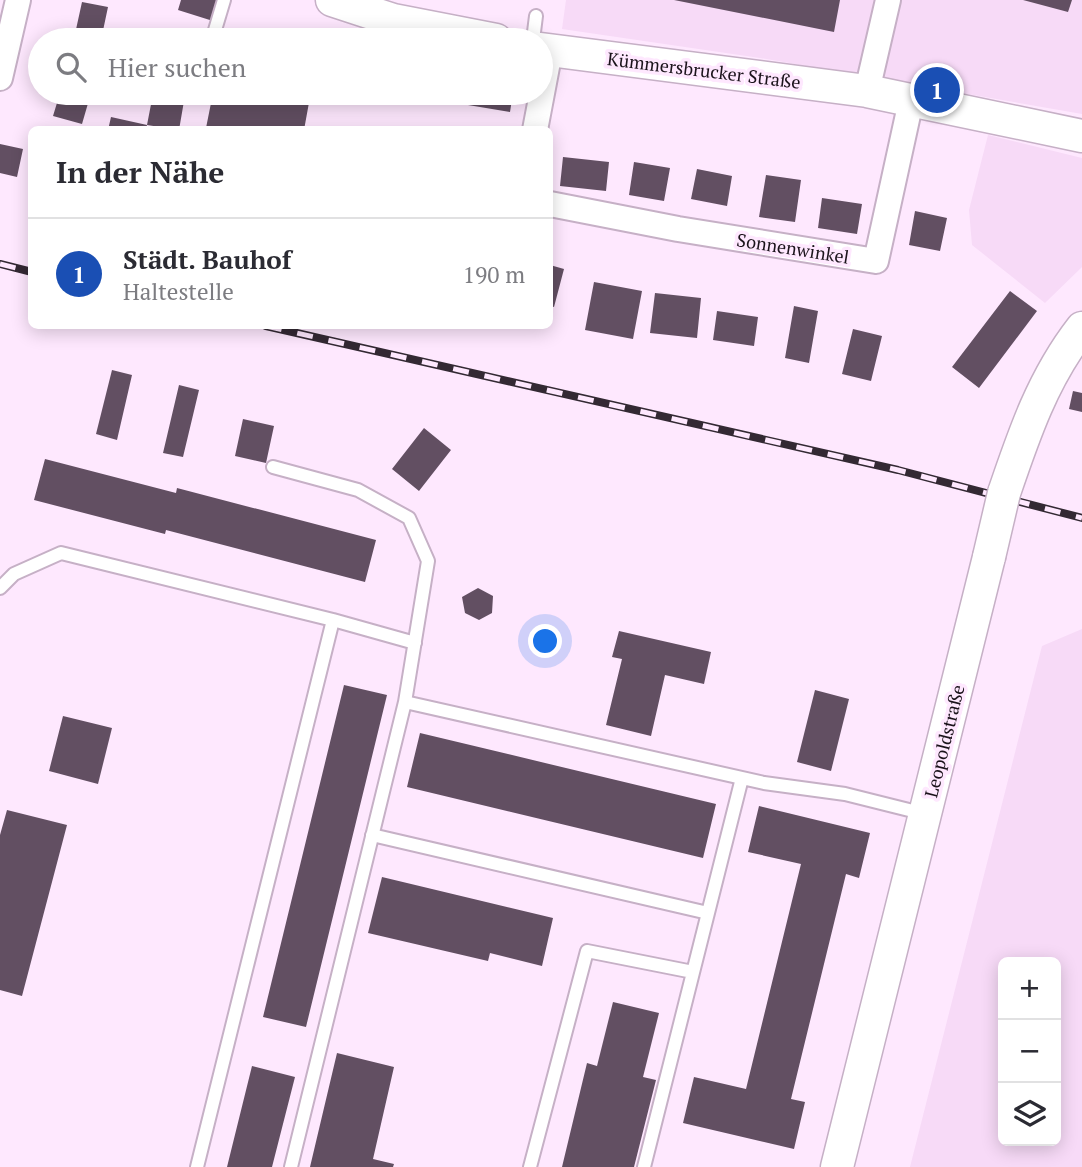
<!DOCTYPE html>
<html lang="de">
<head>
<meta charset="utf-8">
<style>
	:root { --surface:#fff; --page:#f2f2f3; --text:#2b2b33; --muted:#7c7c81; --line:#e1e1e2; --accent:#0b8043 }
	body { margin:0; font-family:"PT Serif",serif; background:var(--page); color:var(--text) }
	.controls { position:absolute; right:21px; bottom:21px; display:grid; overflow:hidden; border-radius:10px; box-shadow:0 4px 18px #0003 }
	.controls button { width:63px; height:63px; display:grid; place-items:center; padding:0; border:0; border-bottom:2px solid var(--line); background:var(--surface); color:var(--text); font:35px sans-serif }
	.you { position:absolute; left:546px; top:642px; width:24px; height:24px; margin:-18px; border:5px solid #fff; border-radius:50%; background:#1a73e8; box-shadow:0 0 0 10px #1a73e833 }
	.badge { display:grid; place-items:center; width:46px; height:46px; border-radius:50%; background:var(--accent); color:#fff; font-size:23px; font-weight:700 }
	.pin { position:absolute; translate:-50% -50%; border:4px solid #fff; box-shadow:0 2px 7px #0006 }
	.list { margin:0; padding:0; list-style:none }
	h2 { display:flex; justify-content:space-between; align-items:center; height:91px; margin:0; padding:0 28px; font-size:30px }
	h2 small { font-size:23px; font-weight:400; color:var(--muted) }
	.list li { display:grid; grid-template-columns:46px 1fr auto; gap:21px; align-items:center; box-sizing:border-box; height:112px; padding:0 28px; border-top:2px solid var(--line) }
	.list b { display:block; font-size:26px; white-space:nowrap }
	.list p { margin:0; font-size:23px; white-space:nowrap; color:var(--muted) }
	.list em { font-size:23px; font-style:normal; color:var(--muted) }
	.icon { flex:none; width:38px; height:38px; fill:none; stroke:currentColor; stroke-width:2; stroke-linecap:round; stroke-linejoin:round }
	.map { position:relative; flex:none; width:1082px; height:1167px; overflow:hidden }
	.search { position:absolute; background:var(--surface); box-shadow:0 4px 18px #0003; left:28px; top:28px; width:525px; height:77px; display:flex; align-items:center; gap:18px; box-sizing:border-box; padding:0 24px; border-radius:38px; color:var(--muted); font-size:26px }
	.panel { position:absolute; background:var(--surface); box-shadow:0 4px 18px #0003; left:28px; top:126px; width:525px; height:203px; border-radius:10px }
	.map>svg:first-child { display:block }
</style>
</head>
<body>
<div class="map">
<svg width="1082" height="1167" viewBox="0 0 1082 1167">
	<rect width="100%" height="100%" fill="#fee8fe"/>
	<path fill="#f7daf7" fill-rule="evenodd" d="M566,0H1082V114L760,58L562,29Z
		M988,135L1082,158V267L1045,303L972,245L969,210Z
		M1082,629V1167H910L1042,646ZM1056,962V1141H1003V962Z"/>
	<path fill="#624f62" d="M181,0H220L213,21L178,10Z
		M674,0H840L834,32Z
		M1023,0H1072L1068,12Z
		M82,2L108,7L101,40L75,34Z
		M60,93H91L82,124L53,116Z
		M213,93H285L310,97L304,130L206,128Z
		M452,93H513L510,112L450,102Z
		M153,94L184,101L179,130L147,125L146,130H108L111,117L147,125Z
		M0,144L23,149L17,177L0,173Z
		M563,157L609,162L606,191L560,186Z
		M634,162L670,168L664,201L629,195Z
		M697,169L732,176L727,206L691,199Z
		M766,175L801,180L795,222L759,217Z
		M822,198L862,204L857,234L818,228Z
		M915,211L947,218L940,251L909,245Z
		M550,265L564,269L554,307L550,306Z
		M594,282L642,291L633,339L585,330Z
		M1010,291L1037,311L979,388L952,367Z
		M655,293L701,298L697,338L650,333Z
		M794,306L818,311L809,363L785,358Z
		M717,311L758,317L754,346L713,340Z
		M853,329L882,336L871,381L842,374Z
		M112,370L132,375L117,440L96,434Z
		M179,385L199,390L183,457L163,453Z
		M1073,391L1082,393V412L1069,409Z
		M243,419L274,426L266,463L235,456Z
		M424,428L451,450L419,491L392,469Z
		M45,459L176,493L177,488L376,540L365,582L166,530L165,534L34,500Z
		M478,588L493,596L492,613L479,620L465,613L462,597Z
		M619,631L711,652L704,684L665,675L651,736L606,725L622,659L612,657Z
		M344,685L387,695L306,1027L263,1017Z
		M815,690L849,699L831,771L797,762Z
		M63,716L112,728L98,784L49,771Z
		M420,733L716,804L703,858L407,787Z
		M759,806L870,833L859,878L846,874L791,1099L805,1102L794,1149L683,1123L694,1077L746,1089L801,864L748,852Z
		M7,810L67,825L22,996L0,990V835Z
		M382,877L553,918L542,966L490,953L488,961L368,933Z
		M613,1002L659,1013L643,1077L656,1080L634,1167H562L587,1063L597,1066Z
		M337,1053L394,1067L373,1159L394,1164L393,1167H310Z
		M252,1066L295,1077L272,1167H227Z"/>
	<g fill="none" stroke-linecap="round" stroke-linejoin="round">
		<g stroke="#c6b0c6" stroke-width="16">
			<path id="service" d="M212,40L224,0
				M533,40L536,16
				M273,467L358,490L409,518L428,561L405,702
				M0,588L14,574L61,553L333,620L415,643
				M372,835L708,913
				M197,1167L333,620
				M291,1167L405,702L764,783L845,794L925,814
				M530,1167L587,951L693,972
				M644,1167L742,778"/>
		</g>
		<g stroke="#c6b0c6" stroke-width="28">
			<path id="minor" d="M0,78L18,0
				M867,91L888,0
				M535,130L550,51
				M550,204L678,229L876,261L911,101"/>
		</g>
		<g stroke="#c6b0c6" stroke-width="35">
			<path id="tertiary" d="M332,0L393,20L496,40
				M541,49L867,91L1082,136
				M1004,493C1024,434 1043,378 1082,328
				M837,1167L989,557"/>
		</g>
		<use href="#service" stroke="#fff" stroke-width="12"/>
		<use href="#minor" stroke="#fff" stroke-width="24"/>
		<use href="#tertiary" stroke="#fff" stroke-width="32"/>
		<g stroke="#332933" stroke-width="8">
			<path id="rail" d="M0,264L32,272
				M266,326L898,470L1082,518"/>
		</g>
		<use href="#rail" stroke="#fee8fe" stroke-width="5" stroke-dasharray="16" stroke-linecap="butt"/>
		<g stroke="#c6b0c6" stroke-width="35" stroke-linecap="butt">
			<path id="tertiary-bridge" d="M989,557L1004,493"/>
		</g>
		<use href="#tertiary-bridge" stroke="#fff" stroke-width="32"/>
	</g>
	<g text-anchor="middle" dominant-baseline="central" stroke-width="7" stroke-linejoin="round" paint-order="stroke">
		<g font-size="18" fill="#1b131b" stroke="#fee8fe">
			<text transform="translate(704 70) rotate(7)">Kümmersbrucker Straße</text>
			<text transform="translate(793 248) rotate(9)">Sonnenwinkel</text>
			<text transform="translate(944 741) rotate(-76)">Leopoldstraße</text>
		</g>
	</g>
</svg>
<div class="controls">
<button>+</button>
<button>−</button>
<button><svg class="icon" aria-label="layers" viewBox="0 0 24 24"><path d="M12 4l9 5-9 5-9-5zM3 14l9 5 9-5"/></svg></button>
</div>
<div class="you"></div>
<div class="pin badge" style="left:937px;top:90px;background:#1a4fb4">1</div>
<div class="search"><svg class="icon" aria-label="search" viewBox="0 0 24 24"><circle cx="10" cy="10" r="6"/><path d="M15 15l6 6"/></svg>Hier suchen</div>
<section class="panel">
<h2>In der Nähe<small></small></h2>
<ul class="list">
<li><span class="badge" style="background:#1a4fb4">1</span><div><b>Städt. Bauhof</b><p>Haltestelle</p></div><em>190 m</em></li>
</ul>
</section>
</div>
</body>
</html>
